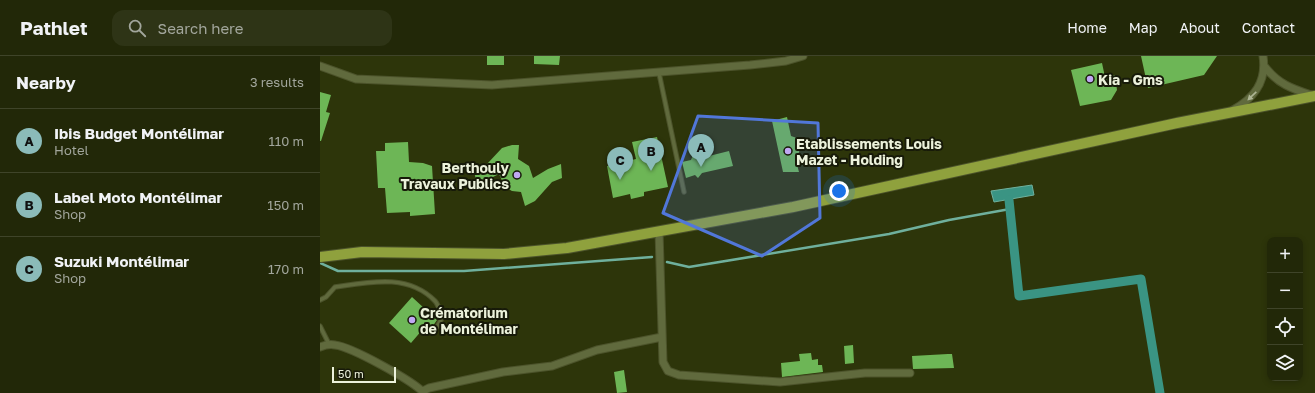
<!DOCTYPE html>
<html lang="en">
<head>
<meta charset="utf-8">
<style>
	:root { --surface:#222808; --page:#2e3416; --text:#f1f3f6; --muted:#a2a69c; --line:#3f4429; --accent:#8bbbb9 }
	body { margin:0; font-family:"Golos Text",sans-serif; background:var(--page); color:var(--text) }
	.controls { position:absolute; right:12px; bottom:12px; display:grid; overflow:hidden; border-radius:8px; box-shadow:0 2px 6px #0003 }
	.controls button { width:36px; height:36px; display:grid; place-items:center; padding:0; border:0; border-bottom:1px solid var(--line); background:var(--surface); color:var(--text); font:20px sans-serif }
	.scale { position:absolute; left:12px; bottom:10px; width:64px; box-sizing:border-box; padding-left:4px; border:2px solid #ecf2db; border-top:0; font-size:11px; line-height:14px; white-space:nowrap; color:#ecf2db; -webkit-text-stroke:3px #171a09; paint-order:stroke }
	.you { position:absolute; left:519px; top:135px; width:14px; height:14px; margin:-10px; border:3px solid #fff; border-radius:50%; background:#1a73e8; box-shadow:0 0 0 6px #1a73e833 }
	.badge { display:grid; place-items:center; width:26px; height:26px; border-radius:50%; background:var(--accent); color:#111; font-size:13px; font-weight:700 }
	.pin { position:absolute; translate:-50% -33px; filter:drop-shadow(0 1px 2px #0008) }
	.pin::after { content:''; position:absolute; top:21px; width:14px; height:12px; background:inherit; clip-path:polygon(0 0,100% 0,50% 100%) }
	.list { margin:0; padding:0; list-style:none }
	h2 { display:flex; justify-content:space-between; align-items:center; height:52px; margin:0; padding:0 16px; font-size:17px }
	h2 small { font-size:13px; font-weight:400; color:var(--muted) }
	.list li { display:grid; grid-template-columns:26px 1fr auto; gap:12px; align-items:center; box-sizing:border-box; height:64px; padding:0 16px; border-top:1px solid var(--line) }
	.list b { display:block; font-size:15px; white-space:nowrap }
	.list p { margin:0; font-size:13px; white-space:nowrap; color:var(--muted) }
	.list em { font-size:13px; font-style:normal; color:var(--muted) }
	.icon { flex:none; width:22px; height:22px; fill:none; stroke:currentColor; stroke-width:2; stroke-linecap:round; stroke-linejoin:round }
	.map { position:relative; flex:none; width:995px; height:337px; overflow:hidden }
	header { display:flex; align-items:center; gap:24px; box-sizing:border-box; height:56px; padding:0 20px; background:var(--surface); border-bottom:1px solid var(--line) }
	header strong { font-size:19px }
	nav { display:flex; gap:22px; margin-inline-start:auto; font-size:14px }
	.search { width:280px; height:36px; background:var(--page); display:flex; align-items:center; gap:10px; box-sizing:border-box; padding:0 14px; border-radius:12px; color:var(--muted); font-size:15px }
	main { display:flex }
	aside { flex:1; background:var(--surface) }
	.map>svg:first-child { display:block }
</style>
</head>
<body>
<header>
<strong>Pathlet</strong>
<div class="search"><svg class="icon" aria-label="search" viewBox="0 0 24 24"><circle cx="10" cy="10" r="6"/><path d="M15 15l6 6"/></svg>Search here</div>
<nav><a>Home</a><a>Map</a><a>About</a><a>Contact</a></nav>
</header>
<main>
<aside>
<h2>Nearby<small>3 results</small></h2>
<ul class="list">
<li><span class="badge">A</span><div><b>Ibis Budget Montélimar</b><p>Hotel</p></div><em>110 m</em></li>
<li><span class="badge">B</span><div><b>Label Moto Montélimar</b><p>Shop</p></div><em>150 m</em></li>
<li><span class="badge">C</span><div><b>Suzuki Montélimar</b><p>Shop</p></div><em>170 m</em></li>
</ul>
</aside>
<div class="map">
<svg width="995" height="337" viewBox="0 0 995 337">
	<rect width="100%" height="100%" fill="#2d350a"/>
	<path fill="#3a9483" stroke="#6fb09d" d="M712,129L714,139L674,146L671,135Z"/>
	<g fill="none" stroke-linecap="round" stroke-linejoin="round">
		<path stroke="#6fb09d" stroke-width="2.5" d="M347,206L369,211L569,178L629,164L690,153
			M0,207L18,215H144L332,201"/>
		<path stroke="#3a9483" stroke-width="9" d="M689,144L699,240L821,223L840,337"/>
	</g>
	<path fill="#6db656" d="M167,0H184V9H167Z
		M214,0H240L239,9L214,8Z
		M821,0H897L884,19L828,32Z
		M782,7L785,21L795,19L797,34L791,44L760,50L751,14Z
		M0,36L11,39L6,56L10,57L1,85H0Z
		M467,61L471,80L483,84L476,105L479,116H463L452,65Z
		M337,81L348,131L324,136V140L311,143L310,138L293,142L287,110L316,103L312,86Z
		M88,86L89,106L103,107L112,110L115,158L90,160V156L67,157L65,132H58L56,95H65V87Z
		M192,89H199L198,103L209,110L213,122L228,113L241,108L242,122L232,126L215,145L205,150L201,136L192,135L185,131L179,118L157,129L154,115L167,108L182,92Z
		M409,95L413,110L382,117L378,122L375,119L366,122L362,106L371,104L373,99L377,103Z
		M92,241L117,264L108,277L103,273L91,287L69,267Z
		M533,289L534,307L525,308L524,290Z
		M491,297L492,304L498,303V309H502L503,316L462,321L461,307L480,305L479,298Z
		M628,298H632L634,312L593,313L592,300Z
		M304,314L307,336L297,337L294,316Z"/>
	<g fill="none" stroke-linecap="round" stroke-linejoin="round">
		<g stroke="#4c532b" stroke-width="5.5">
			<path id="lane" d="M339,17L364,136
				M0,244L6,241L15,231C49,226 88,217 115,245C119,249 120,257 122,262L117,271
				M0,270L9,288"/>
		</g>
		<g stroke="#4c532b" stroke-width="9">
			<path id="street" d="M0,10L36,23L172,29L430,9L466,5L483,0
				M945,11C959,29 973,33 994,40
				M913,54C934,42 947,26 943,0
				M339,175L343,306L348,315L359,319L460,326L545,317H590
				M0,291C5,289 10,288 15,289C32,291 93,325 104,337
				M103,335L109,332L183,316L232,310L277,294L342,281"/>
		</g>
		<g stroke="#4c532b" stroke-width="12">
			<path id="primary" d="M0,201L42,196L184,198L247,192L473,151L857,67L995,40"/>
		</g>
		<use href="#lane" stroke="#606a3d" stroke-width="3.5"/>
		<use href="#street" stroke="#606a3d" stroke-width="7"/>
		<use href="#primary" stroke="#8fa13d" stroke-width="10"/>
	</g>
	<defs><path id="oneway-solid" d="M-6-.8H1V-3.2L6.5 0L1 3.2V.8H-6Z"/></defs>
	<use fill="#adb594" href="#oneway-solid" transform="translate(932 40) rotate(136)"/>
	<path fill="#5177d9" fill-opacity="0.2" stroke="#5177d9" stroke-width="3" stroke-linejoin="round" d="M378,60L498,67L500,162L442,200L343,157Z"/>
	<g fill="#c0a8f3" stroke="#171a09" stroke-width="1.5">
		<circle cx="770" cy="23" r="4"/>
		<circle cx="468" cy="95" r="4"/>
		<circle cx="197" cy="119" r="4"/>
		<circle cx="92" cy="264" r="4"/>
	</g>
	<g text-anchor="middle" dominant-baseline="central" stroke-width="4" stroke-linejoin="round" paint-order="stroke">
		<g font-size="14" font-weight="bold" fill="#ecf2db" stroke="#171a09" text-anchor="start">
			<text x="778" y="23">Kia - Gms</text>
			<text x="476" y="87">Etablissements Louis<tspan x="476" dy="16">Mazet - Holding</tspan></text>
			<text x="189" y="111" text-anchor="end">Berthouly<tspan x="189" dy="16">Travaux Publics</tspan></text>
			<text x="100" y="256">Crématorium<tspan x="100" dy="16">de Montélimar</tspan></text>
		</g>
	</g>
</svg>
<div class="controls">
<button>+</button>
<button>−</button>
<button><svg class="icon" aria-label="locate" viewBox="0 0 24 24"><circle cx="12" cy="12" r="6"/><path d="M12 2v4M12 18v4M2 12h4M18 12h4"/></svg></button>
<button><svg class="icon" aria-label="layers" viewBox="0 0 24 24"><path d="M12 4l9 5-9 5-9-5zM3 14l9 5 9-5"/></svg></button>
</div>
<div class="scale">50 m</div>
<div class="you"></div>
<div class="pin badge" style="left:381px;top:111px">A</div>
<div class="pin badge" style="left:331px;top:115px">B</div>
<div class="pin badge" style="left:300px;top:124px">C</div>
</div>
</main>
</body>
</html>
